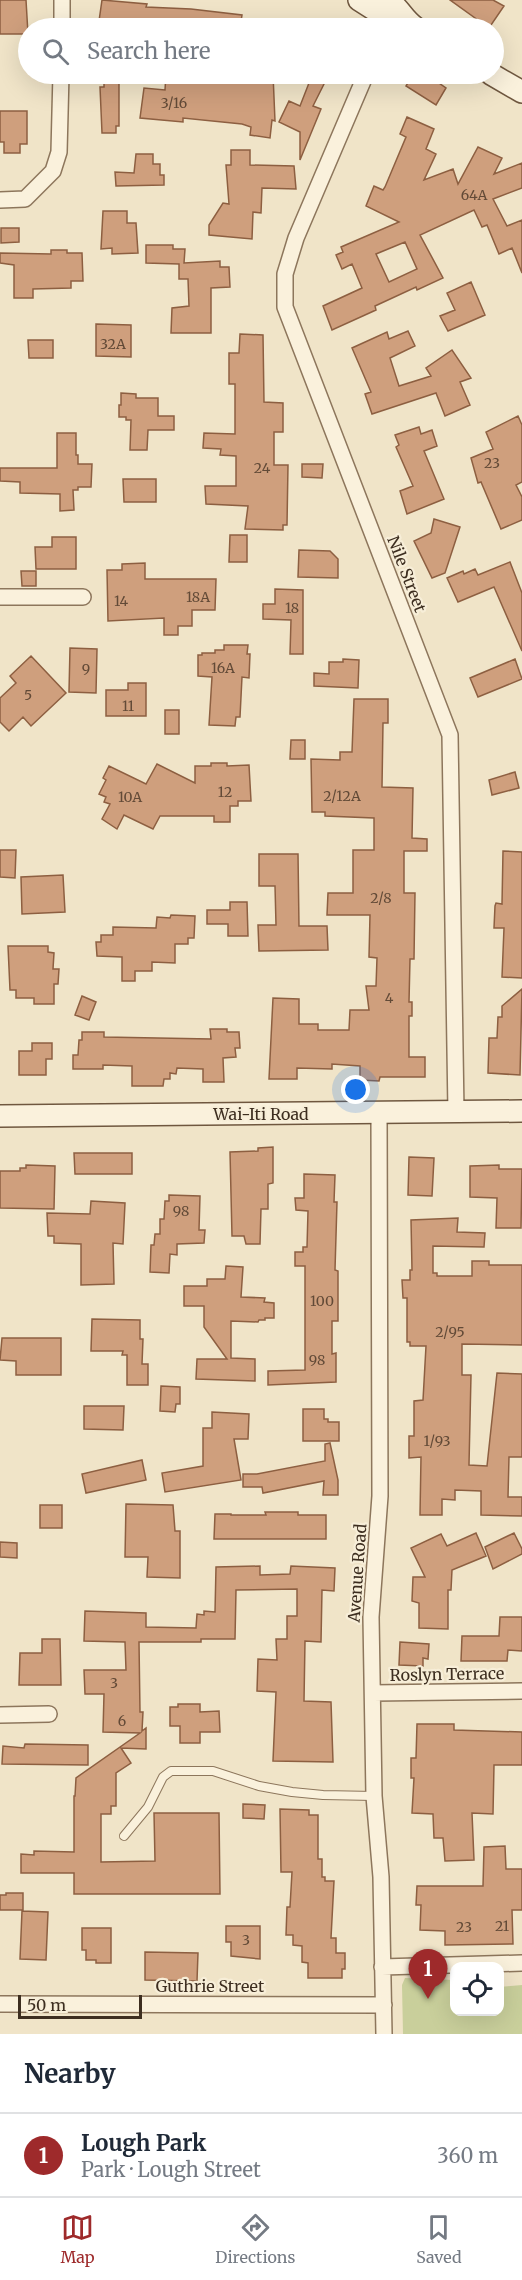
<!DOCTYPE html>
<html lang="en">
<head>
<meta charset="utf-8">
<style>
	:root { --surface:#fff; --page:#f2f2f3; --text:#1f2937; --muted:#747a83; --line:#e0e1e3; --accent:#9e2a2b }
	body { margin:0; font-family:Merriweather,serif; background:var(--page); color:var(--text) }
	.controls { position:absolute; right:18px; bottom:18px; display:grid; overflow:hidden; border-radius:12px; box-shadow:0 6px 24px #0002 }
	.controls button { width:54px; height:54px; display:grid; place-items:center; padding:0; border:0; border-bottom:2px solid var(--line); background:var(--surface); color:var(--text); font:30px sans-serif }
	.scale { position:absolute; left:18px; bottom:15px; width:124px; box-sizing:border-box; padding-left:6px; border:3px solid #3d2e20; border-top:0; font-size:16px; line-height:21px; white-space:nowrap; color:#3d2e20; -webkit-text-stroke:4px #f7eed8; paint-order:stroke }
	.you { position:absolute; left:356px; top:1090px; width:21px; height:21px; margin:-15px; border:4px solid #fff; border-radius:50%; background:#1a73e8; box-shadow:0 0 0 9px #1a73e833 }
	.badge { display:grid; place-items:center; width:39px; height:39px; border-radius:50%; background:var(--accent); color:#fff; font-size:20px; font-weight:700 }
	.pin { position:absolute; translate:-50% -50px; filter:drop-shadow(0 2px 3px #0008) }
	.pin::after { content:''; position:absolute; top:32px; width:21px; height:18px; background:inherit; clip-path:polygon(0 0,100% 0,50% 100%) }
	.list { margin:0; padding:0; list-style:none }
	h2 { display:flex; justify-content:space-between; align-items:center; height:78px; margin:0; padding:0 24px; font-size:26px }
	h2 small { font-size:20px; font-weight:400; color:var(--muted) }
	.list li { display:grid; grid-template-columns:39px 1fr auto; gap:18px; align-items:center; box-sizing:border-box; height:84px; padding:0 24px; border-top:2px solid var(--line) }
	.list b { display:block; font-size:22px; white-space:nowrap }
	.list p { margin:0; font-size:20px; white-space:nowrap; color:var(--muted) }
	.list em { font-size:20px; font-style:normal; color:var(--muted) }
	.icon { flex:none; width:33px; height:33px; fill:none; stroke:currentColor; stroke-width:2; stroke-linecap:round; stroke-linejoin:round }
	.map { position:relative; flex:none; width:522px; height:2034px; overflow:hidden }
	.search { position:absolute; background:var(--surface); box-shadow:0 6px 24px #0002; left:18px; right:18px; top:18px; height:66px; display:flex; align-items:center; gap:15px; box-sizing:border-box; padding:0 21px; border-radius:33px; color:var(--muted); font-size:22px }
	.sheet { height:162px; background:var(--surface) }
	nav { display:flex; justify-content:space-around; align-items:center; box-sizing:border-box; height:84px; border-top:2px solid var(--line); background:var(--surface); font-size:16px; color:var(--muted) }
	nav a { display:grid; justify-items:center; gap:3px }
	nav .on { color:var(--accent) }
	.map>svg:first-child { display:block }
</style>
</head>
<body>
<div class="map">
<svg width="522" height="2034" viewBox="0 0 522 2034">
	<rect width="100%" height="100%" fill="#f0e4c8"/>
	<path fill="#c9cf9b" d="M405,1978L454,1980V2012H500V1987L522,1985V2034H403L402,1985Z"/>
	<path fill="#cf9f7d" stroke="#8d5f41" stroke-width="1.5" fill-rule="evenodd" d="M0,0H26L28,34H0Z
		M102,0L147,4L146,7L191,9L242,15L240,28H98Z
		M450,0H493L504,6L489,28Z
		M166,74H273L275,121L272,120L270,138L250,135L251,127L242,124L183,118V122L140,118L144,88L165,90Z
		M290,74H329L313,106L321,109L300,160V132L279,122L289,101L300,106L309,83Z
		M413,74H430L441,80L439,83L446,88L436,105L406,86Z
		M104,79H119V126H116V133H102L100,87H104Z
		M0,111H27V144H20V153H4V142H0Z
		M407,117L434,129L426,149L436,154L424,180L453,169L458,184L478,147L502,158L494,174L522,163V188L493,199L507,226L522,220V273L512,248L499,254L487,225L482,227L474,210L420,235L443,278L417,290L416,287L375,306L376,310L332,330L323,306L362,288L352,264L342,269L336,255L343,252L341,247L399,222L366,206L374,186L383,190L385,187L406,137L400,134ZM405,242L417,269L389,282L376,254Z
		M231,150H250V165L294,166L296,189L262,188L261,213L253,212L252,239L209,235V225L223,203L229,204L226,165H231Z
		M136,154H153V164H160V175H164V185L116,186L115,172L134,173Z
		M103,211H127V223H136L138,253L112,254V248L101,249Z
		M1,228H19V242L1,243Z
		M146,245H173V249H185L184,263L220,261V267H229L230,287L211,288V333H171L172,308L189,306L188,279H179V264L146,263Z
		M51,250H67V253H82L83,281H71V288L33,289V298H14V265L0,263V253L51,254Z
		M471,282L485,315L448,331L440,316L455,310L447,293Z
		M96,324L131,325V357L96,356Z
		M408,331L415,346L390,358L399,386L431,376L426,368L452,350L471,378L460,382L470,405L445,416L436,393L372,414L365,394L371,392L352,348L387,332L389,339Z
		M240,334L263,335L264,402L283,403V432H274V465H288L287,525H283V530L245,529L248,506L206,504L205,486H236V456L220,455L221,449L203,448L204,433L235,434V384H229V353H239Z
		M28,340H53V358H29Z
		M121,393L136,394V398H158V416H174V430H148L147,450H130L131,420H126V417H119V405H121Z
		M518,416L522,425V482L516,485L522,497V520L501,529L481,482L478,483L471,458L493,449L486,432Z
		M419,427L421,434L432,430L437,446L424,451L444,499L407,514L400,491L413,486L396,447L399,445L395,435Z
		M57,433H76V455H78V464H92L91,487H78V490H73L74,510L60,511V494L20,493V482L0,481V468H57Z
		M302,464H323L322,478L302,477Z
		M123,479H156V502H124Z
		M434,519L460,527L445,573L432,578L414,541L431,533Z
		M230,535H247V562H229Z
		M52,537H76V569H36L35,547H52Z
		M299,550L330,551L338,559V578L298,577Z
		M510,562L522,593V651L494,587L458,602L447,578L463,571L464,574L475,569L478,575Z
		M145,563V579H216L215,610H192V626H178V635H164V618L108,621L107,570H122V564Z
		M21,571H36V586H22Z
		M275,589L303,590V654H290L291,620L263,619V604H275Z
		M224,645H248L247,654H250L249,678L242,677L240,717H236L235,726L209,725L212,677L198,676V655H202V653H215V650H224Z
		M70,648L97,649L96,693L69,692Z
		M31,656L66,693L31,726L23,717L9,731L0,722V698L16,683L10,676Z
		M343,659L359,660L358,688L314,686V673L329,674V662H343Z
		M515,659L522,679L478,697L470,678Z
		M128,683H146V716H106V690H128Z
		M354,699H388V723H383L382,787L413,788L412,838L427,839V851H404V893H415L414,959H410L409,1002H412V1016H409V1057H425V1077H380L379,1081L360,1080V1066L332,1064V1069L297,1068V1079H269L273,998L299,999V1024H318V1030H349L350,1010H369L366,986H376L377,958L369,957L370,915H327L328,893H353V850H374V818L325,816V812H312L311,759L340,760V752H352Z
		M165,710H179V734H165Z
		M291,740H305V759H290Z
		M211,763H227V766L249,765L251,801H238V806H230V822H214V816H160L153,829L124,815L117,829L102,819L110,804L104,802L106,797L99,794L106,780L103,778L109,766L146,784L157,764L195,783V766H211Z
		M515,772L519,788L492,795L489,780Z
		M0,850H16L15,878L0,877Z
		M503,851L522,852V978L502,977L504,928H494L495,906L496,903L502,904Z
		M259,854H298L299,926H327L328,950L259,951L258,925H276L275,886H259Z
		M63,875L65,912L22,914L21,877Z
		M230,902H247L248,936H228V924H207V910H230Z
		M171,915L195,916L194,938H188V944H175V963L152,962V971H135V981H122V957L97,956L96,942H101V935H113V927L156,928L157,917L170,918Z
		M8,946H48V952L54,953L53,969H59L58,984H54V1004H34V998H16V990H10Z
		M522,989L520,1075L488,1073L489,1038H497L498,1017H502V1006Z
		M82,996L96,1002L89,1020L75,1015Z
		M210,1029H227V1032H239L240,1048H235L236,1057L223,1058L224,1082H203V1069L177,1068L176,1074L170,1073V1079H164L163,1086H132V1066L103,1065V1069H73V1055H78L79,1040H82V1032H104V1037L211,1039Z
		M32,1043H52V1059H46V1075H19V1051H32Z
		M273,1147V1183L268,1184V1209H261L260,1244H246L244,1236H232L230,1152L258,1151V1148Z
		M74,1153H132V1174H75Z
		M409,1157L434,1158L432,1196L408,1195Z
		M26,1165L55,1166L54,1209L0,1208V1171H20V1168H26Z
		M499,1165V1169H522L521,1228H496L497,1198L470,1197V1166Z
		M304,1174L335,1175L334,1202H337L335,1270L338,1271V1321H332V1354L336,1353V1382L268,1385V1371L305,1370V1266H295V1252H303V1247H307L308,1211L296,1210L295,1198H304Z
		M169,1195L200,1196L199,1230H205L204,1243L177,1244V1255L170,1254L169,1273L150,1272L151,1245H154L155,1234H160V1219H164L165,1201H169Z
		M91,1201L125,1203L123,1244L113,1243L114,1284L81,1285V1244L54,1243V1236H48L47,1213L90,1214Z
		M458,1218L457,1232L485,1233L484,1247L433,1246V1273H437V1276H472V1261H489V1265H522V1345L462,1344V1375H471L469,1465L487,1466L497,1373L522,1374V1457H509L508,1497H522V1516L481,1515V1491L455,1490V1500L442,1499V1515H420L421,1457L409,1458V1436H414V1401L423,1400L426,1346H410V1342H407V1298H403L402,1280H410V1270H412L411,1220Z
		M226,1266L243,1267L241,1297L265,1298L264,1302L274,1303V1318H265V1320H259L258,1322L231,1321V1358L255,1359V1381L196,1379L197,1359H227L204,1327V1306H184V1286H207V1279H225Z
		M92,1319L140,1320V1339H143L142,1364H148V1385H127V1355H122L123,1351H91Z
		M2,1338H61V1375H16V1361L0,1360Z
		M161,1386L180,1387V1404H176L175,1412L160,1411Z
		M84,1406H124L123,1430L84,1429Z
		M303,1409H324V1419H328V1422H339V1441H303Z
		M212,1412L249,1414L248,1439H234L241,1480L165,1492L162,1473L203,1466V1428H212Z
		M330,1443L338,1480V1495H323L324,1481L263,1493L262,1487H243V1474H257L325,1461V1444Z
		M142,1460L146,1480L86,1493L82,1474Z
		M126,1504L173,1505L175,1531H180V1578L147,1577L148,1557H125Z
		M40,1505H62V1528H40Z
		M265,1512H298V1515H326V1539H214L215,1514H231V1515H266Z
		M476,1533L486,1556L452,1570L451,1590H448V1629L419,1628V1603L412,1601L413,1577H425L411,1548L441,1534L447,1546Z
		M514,1533L522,1549V1554L493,1569L485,1547Z
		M0,1542L17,1543V1558L0,1557Z
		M260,1566V1575L290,1574L291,1566L335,1568L334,1591L322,1590L321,1642L305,1641L304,1701L331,1702L333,1762L273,1761L276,1692L257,1691L258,1659L277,1660L276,1639H287V1616H297V1589L236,1590L235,1639H201V1642H139L140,1712H143L142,1731L146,1728V1749L121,1748L131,1763L116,1773V1806H111V1814H101V1862L155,1861L154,1813H219L220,1894H74V1873H21V1854L34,1855V1851L74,1852V1796H75L76,1778L140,1733L103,1732L104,1694H85L84,1670H126L125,1642L84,1641L85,1611L146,1613V1627L196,1628L197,1614L204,1615V1611L215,1612L216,1567Z
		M500,1617H522V1651L508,1650L507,1661H461L462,1636H499Z
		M42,1639H60L61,1685H19L20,1653H42Z
		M400,1642L429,1644L428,1659L423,1658V1666L399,1665Z
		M178,1704H200V1712L219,1711L220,1732H200V1743H180V1726H170V1707H178Z
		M417,1724H454V1730L522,1732V1765H494L493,1814L472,1813L474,1860L445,1861L443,1838H434L433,1814L412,1813L414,1778H411V1758H416Z
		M25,1744L88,1745V1765L2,1764L3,1746L24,1748Z
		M243,1804L265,1805L264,1819L243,1818Z
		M280,1809L309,1810V1815H318V1859H322V1877H325V1881H334L331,1938H336V1953H345V1969H342V1978H308V1963L302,1962V1946L293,1945V1935H286L287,1907H290L292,1872H281Z
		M505,1846L506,1869H522V1910H512L513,1944L445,1945V1931L420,1930L421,1905H416L417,1886H483L484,1847Z
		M6,1893H23V1910H0V1895H6Z
		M22,1911L48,1912L46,1960L20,1959Z
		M226,1926H260V1959L231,1956V1942H226Z
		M82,1928H111V1963H96V1960H86V1950H82Z
		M145,1952L198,1953L197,1981L145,1980Z"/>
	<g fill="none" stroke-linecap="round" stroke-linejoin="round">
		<g stroke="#8d765c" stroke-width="10">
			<path id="lane" d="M124,1836L148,1807L163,1777L171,1771H213L259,1786L292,1792L323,1795L374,1796"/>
		</g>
		<g stroke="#8d765c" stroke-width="18">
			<path id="street" d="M62,28V0
				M366,74L296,238L285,274V307L450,735L456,1112
				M0,200L25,199L53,171L59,152L61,74
				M0,597H83
				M379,1113L380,1496L371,1617L374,1796L381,1877L384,2034
				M373,1693L522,1691
				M0,1715L49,1714
				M382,1967L522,1963
				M0,2004L384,2005"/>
		</g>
		<g stroke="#6f573f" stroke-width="24">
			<path id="secondary" d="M359,0L392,21L409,23
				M388,0C399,7 404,20 415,27
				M491,74L522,92
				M0,1116L522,1111"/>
		</g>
		<use href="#lane" stroke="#faf1dc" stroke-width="8"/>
		<use href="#street" stroke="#faf1dc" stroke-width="15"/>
		<use href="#secondary" stroke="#faf1dc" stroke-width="21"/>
	</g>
	<g text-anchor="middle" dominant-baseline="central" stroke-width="4.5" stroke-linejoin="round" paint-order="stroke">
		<g font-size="14" fill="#624a37">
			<text x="174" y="103">3/16</text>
			<text x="474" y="195">64A</text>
			<text x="113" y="344">32A</text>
			<text x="492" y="463">23</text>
			<text x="262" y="468">24</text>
			<text x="198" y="597">18A</text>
			<text x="121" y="601">14</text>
			<text x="292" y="608">18</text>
			<text x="223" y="668">16A</text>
			<text x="86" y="669">9</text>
			<text x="28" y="695">5</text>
			<text x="128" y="706">11</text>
			<text x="225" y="792">12</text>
			<text x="342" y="796">2/12A</text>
			<text x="130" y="797">10A</text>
			<text x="381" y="898">2/8</text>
			<text x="389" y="998">4</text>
			<text x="181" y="1211">98</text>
			<text x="322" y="1301">100</text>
			<text x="450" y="1332">2/95</text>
			<text x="317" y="1360">98</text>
			<text x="437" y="1441">1/93</text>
			<text x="114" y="1683">3</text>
			<text x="122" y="1721">6</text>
			<text x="502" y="1926">21</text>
			<text x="464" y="1927">23</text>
			<text x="246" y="1940">3</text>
		</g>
		<g font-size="16" fill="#3d2e20" stroke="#f7eed8">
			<text transform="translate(407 574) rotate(69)">Nile Street</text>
			<text x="261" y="1114">Wai-Iti Road</text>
			<text transform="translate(357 1573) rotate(-86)">Avenue Road</text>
			<text transform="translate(447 1674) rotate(-1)">Roslyn Terrace</text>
			<text x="210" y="1986">Guthrie Street</text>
		</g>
	</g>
</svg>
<div class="controls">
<button><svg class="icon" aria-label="locate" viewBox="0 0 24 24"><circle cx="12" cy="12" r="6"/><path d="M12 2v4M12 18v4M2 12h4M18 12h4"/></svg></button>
</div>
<div class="scale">50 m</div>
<div class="you"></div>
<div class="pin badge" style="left:428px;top:1999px">1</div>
<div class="search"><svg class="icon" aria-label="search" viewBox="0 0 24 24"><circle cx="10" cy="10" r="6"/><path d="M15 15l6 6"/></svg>Search here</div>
</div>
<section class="sheet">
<h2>Nearby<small></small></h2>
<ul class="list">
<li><span class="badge">1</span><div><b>Lough Park</b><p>Park · Lough Street</p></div><em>360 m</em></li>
</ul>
</section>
<nav>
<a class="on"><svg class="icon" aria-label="map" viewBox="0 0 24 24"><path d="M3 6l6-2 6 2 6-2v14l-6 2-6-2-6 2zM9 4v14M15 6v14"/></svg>Map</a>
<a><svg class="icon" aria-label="directions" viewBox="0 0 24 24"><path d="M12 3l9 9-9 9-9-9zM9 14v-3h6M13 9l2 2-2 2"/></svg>Directions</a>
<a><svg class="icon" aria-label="saved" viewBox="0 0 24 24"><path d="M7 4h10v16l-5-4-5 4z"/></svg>Saved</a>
</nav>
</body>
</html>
